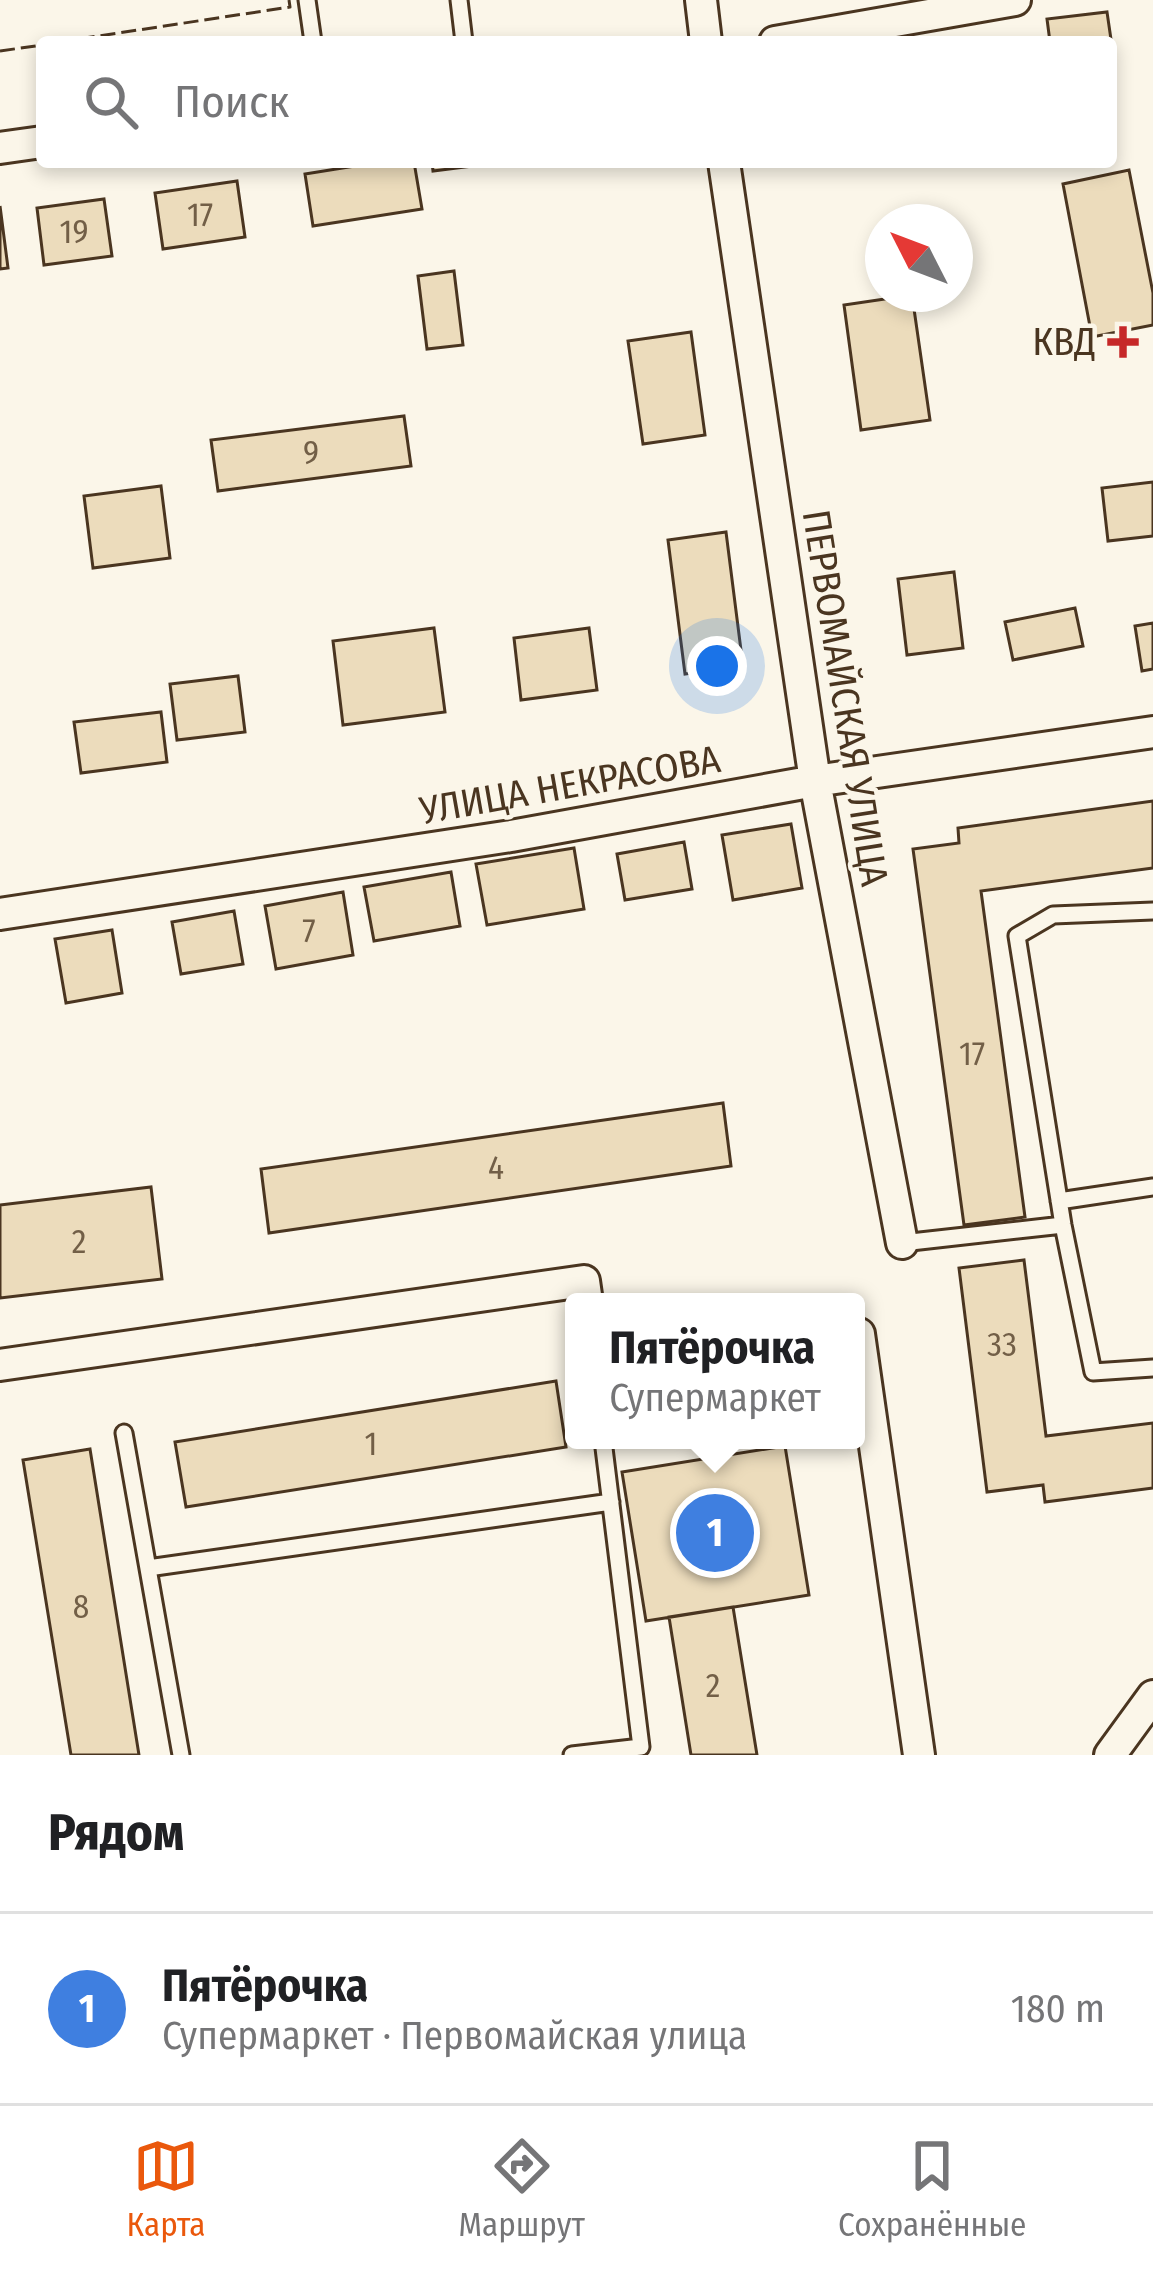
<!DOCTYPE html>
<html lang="ru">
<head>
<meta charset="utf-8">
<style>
	:root { --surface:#fff; --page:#f6f6f6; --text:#202124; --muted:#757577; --line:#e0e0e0; --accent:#ea580c }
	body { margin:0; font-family:"Fira Sans Condensed",sans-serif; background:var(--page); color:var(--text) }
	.compass { position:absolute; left:865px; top:204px; width:108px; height:108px; border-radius:50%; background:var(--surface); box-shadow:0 6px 18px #0003; rotate:312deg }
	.you { position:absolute; left:717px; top:666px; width:42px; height:42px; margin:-30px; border:9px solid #fff; border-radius:50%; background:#1a73e8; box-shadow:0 0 0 18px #1a73e833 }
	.badge { display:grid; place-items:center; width:78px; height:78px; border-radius:50%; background:var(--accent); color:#fff; font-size:39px; font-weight:700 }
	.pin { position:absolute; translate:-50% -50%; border:6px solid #fff; box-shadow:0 3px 12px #0006 }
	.popup { position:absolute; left:565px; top:1293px; width:300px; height:156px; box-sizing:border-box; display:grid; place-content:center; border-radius:12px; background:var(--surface); filter:drop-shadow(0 3px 9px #0005); font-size:39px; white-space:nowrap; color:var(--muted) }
	.popup b { font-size:45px; color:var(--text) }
	.popup::after { content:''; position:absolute; left:50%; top:100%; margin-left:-24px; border:24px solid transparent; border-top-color:var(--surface) }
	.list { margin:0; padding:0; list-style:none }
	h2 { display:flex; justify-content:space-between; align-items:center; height:156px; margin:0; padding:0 48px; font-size:51px }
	h2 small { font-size:39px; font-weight:400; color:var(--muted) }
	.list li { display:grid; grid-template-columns:78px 1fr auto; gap:36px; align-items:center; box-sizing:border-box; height:192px; padding:0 48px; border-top:3px solid var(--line) }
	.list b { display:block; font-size:45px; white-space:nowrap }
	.list p { margin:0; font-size:39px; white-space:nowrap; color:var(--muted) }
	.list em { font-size:39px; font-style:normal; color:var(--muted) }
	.icon { flex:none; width:66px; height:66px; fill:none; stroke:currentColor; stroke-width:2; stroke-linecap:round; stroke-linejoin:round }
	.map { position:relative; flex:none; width:1153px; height:1755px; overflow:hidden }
	.search { position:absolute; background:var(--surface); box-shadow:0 6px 18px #0003; left:36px; right:36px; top:36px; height:132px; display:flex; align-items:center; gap:30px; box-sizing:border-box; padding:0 42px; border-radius:12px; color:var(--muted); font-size:45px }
	.sheet { height:348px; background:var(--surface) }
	nav { display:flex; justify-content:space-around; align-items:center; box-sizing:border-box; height:168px; border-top:3px solid var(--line); background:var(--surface); font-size:33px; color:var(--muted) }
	nav a { display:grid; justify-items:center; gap:6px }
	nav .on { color:var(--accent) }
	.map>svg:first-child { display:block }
</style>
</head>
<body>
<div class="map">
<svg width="1153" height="1755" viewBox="0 0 1153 1755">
	<rect width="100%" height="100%" fill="#fbf6e9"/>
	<path fill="#ecdcbc" stroke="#4a3520" stroke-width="3" d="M1107,12L1114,60L1111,42H1050L1047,19Z
		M380,162H414L422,209L313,226L305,174Z
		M432,162H504L433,171Z
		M1129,170L1153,293V325L1092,337L1063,184Z
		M237,181L245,237L163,249L155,193Z
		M104,199L112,256L44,265L37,208Z
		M0,206L8,268L0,269Z
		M454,271L463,345L427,349L418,276Z
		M912,295L930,420L861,430L844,305Z
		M691,332L705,435L643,444L628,341Z
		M404,416L411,466L218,491L211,440Z
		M1153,482V536L1108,541L1102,488Z
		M161,486L170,558L93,568L84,496Z
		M726,532L743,666L685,674L668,540Z
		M954,572L963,648L907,655L898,579Z
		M1075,608L1083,646L1013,660L1005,622Z
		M1153,623V669L1142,671L1135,626Z
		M434,628L445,712L343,725L333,641Z
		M589,628L597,690L521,700L514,638Z
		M238,676L245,732L177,740L170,684Z
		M161,712L167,762L81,773L74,722Z
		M1153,801V868L981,891L1025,1217L964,1225L913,849L959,843L958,828Z
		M791,824L802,888L733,900L722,835Z
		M684,842L692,889L625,900L617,854Z
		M574,848L584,909L487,925L476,864Z
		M451,872L460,926L374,941L364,887Z
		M343,892L353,955L276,969L265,906Z
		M234,911L243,964L181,974L172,922Z
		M112,930L122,993L66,1003L55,939Z
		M723,1103L731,1166L269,1233L261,1169Z
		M151,1187L162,1279L0,1298V1205Z
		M1024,1260L1046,1436L1153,1423V1488L1045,1502L1043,1485L987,1492L959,1268Z
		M556,1381L566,1447L186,1507L175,1442Z
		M785,1446L809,1595L646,1621L622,1472Z
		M90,1449L139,1755H71L23,1460Z
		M733,1607L757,1755H691L669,1617Z"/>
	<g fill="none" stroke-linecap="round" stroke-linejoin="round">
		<g stroke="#4a3520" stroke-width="21">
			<path id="lane" d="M307,0L313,42
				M459,0L464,42
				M1153,911L1053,915L1017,936L1063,1225L1093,1372L1153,1368
				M1059,1201L1153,1187
				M902,1243L1063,1225
				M124,1433L181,1755
				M148,1568L611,1502
				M572,1755L641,1747L603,1440"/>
		</g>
		<g stroke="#4a3520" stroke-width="36">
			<path id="street" d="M701,0L706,42
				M775,42L1015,0
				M0,148L42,142
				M724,162L815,781L902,1243
				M0,914L511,836L815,781L1153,732
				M856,1335L859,1334L919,1755
				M0,1365L584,1281L587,1302
				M1110,1755L1153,1696"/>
		</g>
		<use href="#lane" stroke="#fbf6e9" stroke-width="15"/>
		<use href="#street" stroke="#fbf6e9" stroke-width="30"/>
		<path stroke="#4a3520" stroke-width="3" stroke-dasharray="15 6" stroke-linecap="butt" d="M59,42L290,7L289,0
			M0,51L42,45"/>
	</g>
	<path fill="#c62828" stroke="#fbf6e9" stroke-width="4.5" d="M1117 324h12v12h12v12h-12v12h-12v-12h-12v-12h12z"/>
	<g text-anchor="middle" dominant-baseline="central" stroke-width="9" stroke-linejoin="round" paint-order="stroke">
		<g font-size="33" fill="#725f47">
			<text x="200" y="215">17</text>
			<text x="74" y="232">19</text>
			<text x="311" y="453">9</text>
			<text x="309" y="931">7</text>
			<text x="972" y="1054">17</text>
			<text x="496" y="1168">4</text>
			<text x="79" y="1242">2</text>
			<text x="1002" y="1345">33</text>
			<text x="371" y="1444">1</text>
			<text x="81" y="1607">8</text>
			<text x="713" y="1686">2</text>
		</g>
		<g font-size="39" fill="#4a3520" stroke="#fbf6e9" text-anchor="end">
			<text x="1096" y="342">КВД</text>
		</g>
		<g font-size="39" fill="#4a3520" stroke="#fbf6e9">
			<text transform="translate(845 698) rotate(81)">ПЕРВОМАЙСКАЯ УЛИЦА</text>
			<text transform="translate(570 785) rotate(-10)">УЛИЦА НЕКРАСОВА</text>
		</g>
	</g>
</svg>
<svg class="compass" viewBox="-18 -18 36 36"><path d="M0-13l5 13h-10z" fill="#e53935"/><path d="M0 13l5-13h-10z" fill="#757577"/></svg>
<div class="you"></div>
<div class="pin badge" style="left:715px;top:1533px;background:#3f7fe0">1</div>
<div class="popup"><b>Пятёрочка</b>Супермаркет</div>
<div class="search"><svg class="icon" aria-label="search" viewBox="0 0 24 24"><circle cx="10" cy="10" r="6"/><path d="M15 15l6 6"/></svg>Поиск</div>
</div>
<section class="sheet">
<h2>Рядом<small></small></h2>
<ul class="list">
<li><span class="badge" style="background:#3f7fe0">1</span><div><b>Пятёрочка</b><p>Супермаркет · Первомайская улица</p></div><em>180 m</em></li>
</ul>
</section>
<nav>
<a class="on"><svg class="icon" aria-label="map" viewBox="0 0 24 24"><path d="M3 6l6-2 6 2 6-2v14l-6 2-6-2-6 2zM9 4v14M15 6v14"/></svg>Карта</a>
<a><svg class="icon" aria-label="directions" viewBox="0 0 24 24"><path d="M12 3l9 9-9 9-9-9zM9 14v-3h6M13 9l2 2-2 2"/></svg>Маршрут</a>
<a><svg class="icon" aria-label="saved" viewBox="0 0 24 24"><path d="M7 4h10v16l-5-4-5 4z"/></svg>Сохранённые</a>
</nav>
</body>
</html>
